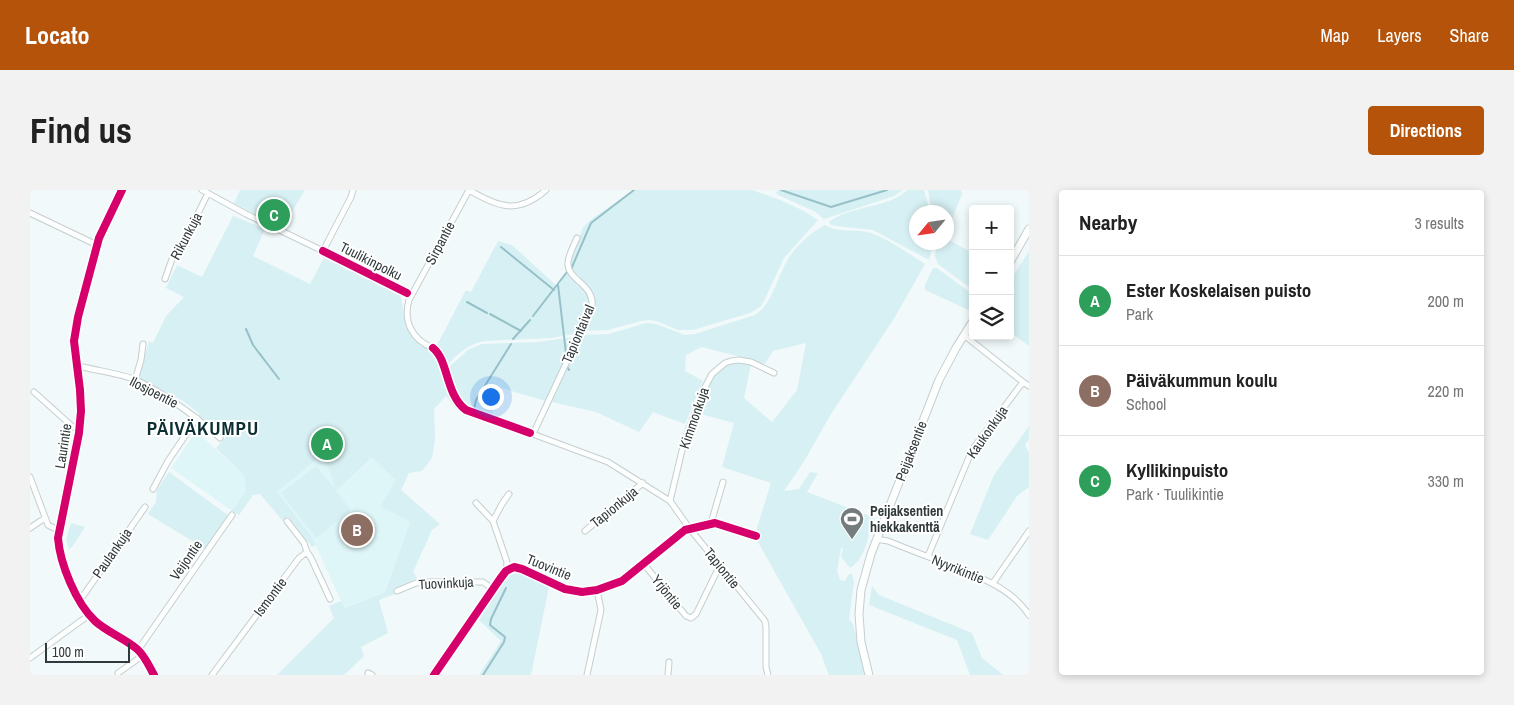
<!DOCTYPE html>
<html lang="en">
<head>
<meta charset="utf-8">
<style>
	:root { --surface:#fff; --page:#f2f2f2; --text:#222; --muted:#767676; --line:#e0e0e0; --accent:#b45309 }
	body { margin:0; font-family:"Archivo Narrow",sans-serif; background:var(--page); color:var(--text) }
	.controls { position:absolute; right:15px; top:15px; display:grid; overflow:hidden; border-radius:5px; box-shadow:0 2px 8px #0003 }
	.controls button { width:45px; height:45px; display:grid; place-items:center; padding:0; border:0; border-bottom:1px solid var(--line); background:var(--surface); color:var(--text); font:25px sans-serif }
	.compass { position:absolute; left:879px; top:15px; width:45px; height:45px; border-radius:50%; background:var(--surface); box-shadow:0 2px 8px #0003; rotate:241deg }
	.scale { position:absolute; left:15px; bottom:12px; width:85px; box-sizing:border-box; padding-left:5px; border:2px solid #30393b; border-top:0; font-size:14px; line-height:18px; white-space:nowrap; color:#30393b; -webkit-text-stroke:4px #fff; paint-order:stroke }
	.you { position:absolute; left:460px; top:206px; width:18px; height:18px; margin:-12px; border:4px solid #fff; border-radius:50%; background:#1a73e8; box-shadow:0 0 0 8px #1a73e833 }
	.badge { display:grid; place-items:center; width:32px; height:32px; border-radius:50%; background:var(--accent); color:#fff; font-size:16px; font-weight:700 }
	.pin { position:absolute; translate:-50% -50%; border:2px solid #fff; box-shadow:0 1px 5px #0006 }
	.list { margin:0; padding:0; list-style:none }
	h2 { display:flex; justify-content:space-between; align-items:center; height:65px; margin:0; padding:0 20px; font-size:21px }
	h2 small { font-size:16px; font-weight:400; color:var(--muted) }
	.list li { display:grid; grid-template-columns:32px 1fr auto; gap:15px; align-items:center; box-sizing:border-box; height:90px; padding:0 20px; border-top:1px solid var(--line) }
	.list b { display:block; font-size:19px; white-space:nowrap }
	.list p { margin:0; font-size:16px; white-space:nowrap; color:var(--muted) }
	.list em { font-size:16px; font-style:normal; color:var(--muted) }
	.icon { flex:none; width:28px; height:28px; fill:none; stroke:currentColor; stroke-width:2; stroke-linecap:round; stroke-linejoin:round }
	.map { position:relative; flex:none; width:999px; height:485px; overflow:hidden; border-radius:5px }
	header { display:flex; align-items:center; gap:30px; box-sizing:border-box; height:70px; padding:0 25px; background:var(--accent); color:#fff }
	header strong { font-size:24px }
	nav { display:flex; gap:28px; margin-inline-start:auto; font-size:18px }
	.intro { display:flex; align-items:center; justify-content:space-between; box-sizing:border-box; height:120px; padding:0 30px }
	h1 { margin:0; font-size:35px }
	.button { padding:12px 22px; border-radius:5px; background:var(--accent); color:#fff; font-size:18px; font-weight:700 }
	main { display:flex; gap:30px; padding:0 30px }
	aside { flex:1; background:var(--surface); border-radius:5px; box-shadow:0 2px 8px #0003 }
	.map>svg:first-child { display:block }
</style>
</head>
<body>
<header>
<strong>Locato</strong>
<nav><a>Map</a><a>Layers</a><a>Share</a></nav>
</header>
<div class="intro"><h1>Find us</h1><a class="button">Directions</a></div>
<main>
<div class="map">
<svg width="999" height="485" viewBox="0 0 999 485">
	<rect width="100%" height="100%" fill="#f1f9fa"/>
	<path fill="#dff6f9" d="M165,243H168L179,253L214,286L216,300L202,321L141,278Z
		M291,266L300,282L306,301L343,268L366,290L350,316L380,332L355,402L314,418L282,347L247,302Z"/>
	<path fill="#d7f0f3" d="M210,0H275L252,38L204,13Z
		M604,0H722L750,10L774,21L788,30L754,68L734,111L730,117L720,123L663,140H648L629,132L621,130L611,131L578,140L553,141C570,116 569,107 548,86C544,82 541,79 540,73L553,37L563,28Z
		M748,0H873L864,6L794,29L784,21L748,5L746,3Z
		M878,0H894L900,22H886V52L903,53L899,70L843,40L806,36L801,35L799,32C822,15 856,19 878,0Z
		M898,0H931L932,4L917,41L916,22H902Z
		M203,26L235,39L223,66L280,94L295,66L371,106L376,137L389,155L400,160L406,157L436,100L441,102L468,51L482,55L528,97L536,82L558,105L561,115L548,143L522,148L454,151C438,154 429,163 417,175L418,178L438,160L452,154L508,152L544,147L545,148L516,211L471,198L460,230L426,219L416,206L404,219L405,250L402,268L392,281L379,283L371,300L410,334L402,340L383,382L387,388L363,399L365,404L349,410L358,443L331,457L334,466L314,485H247L304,428L299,416L311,411L315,418L355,402L380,332L350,316L366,290L342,268L306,301L321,320L286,348L251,303L286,276L305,299L300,282L291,266L247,302L282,347L286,355L282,357L258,326L253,331L230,304L223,305L209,325L202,321L216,300L214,286L186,258L196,247L177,236L168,226L170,224L153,211L111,190L109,187L119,151L123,153L136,126L154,107L136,98L147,75L172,87Z
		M795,35C808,43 822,39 837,42C854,46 879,64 895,74L865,127L801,224L773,273L754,301L769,299L780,282L788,283L777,302L845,328L838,344L839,345C835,358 832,371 820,378L811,367L813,359L811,358L807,381L810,390L815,391L819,384H822L824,392L819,429L823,434L836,485H799L791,464L729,354L726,341L741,293L692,277L704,233L667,223C673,208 682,175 701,173C707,172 715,174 721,174L714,208L742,232L767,200L776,153L743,161L734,175L723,170L672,157L656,165L655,181L673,191L655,234L623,222L609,242L566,222L522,212L552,145L579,144L616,133L626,134L655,145L665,144L725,125C742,115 748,85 758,69C766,56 781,42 795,35Z
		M917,49L943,63V100L908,74L905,66L907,53L916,52Z
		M999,61V156L980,142V91Z
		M903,78H907L942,104L943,114L939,120L895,100V95Z
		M999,236V249L995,255L999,263V297L987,306L958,350L940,344L964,285Z
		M139,282L199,326L177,360L118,324L126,312L127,300Z
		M41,333L55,337L42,357L39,359L36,349Z
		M487,383L497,386L519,397L501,485H449L471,451L448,429L476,388L479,385Z
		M842,396L849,405L942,443L952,468L973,485H940L927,450L839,415Z"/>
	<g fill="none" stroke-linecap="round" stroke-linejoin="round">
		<path stroke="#96c1c8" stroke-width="2" d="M751,0L801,17L857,0
			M471,57L524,100
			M542,77L561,33L604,0
			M528,95L536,163
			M437,112L457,123
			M460,124L491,141
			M503,126L537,82
			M216,139L223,155L249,189
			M483,149L500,130
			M538,178L539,180
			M444,220L446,210L481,154
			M453,485L474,452L475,447L460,435L461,429L476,398"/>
		<g stroke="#c6cecf" stroke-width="7">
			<path id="minor" d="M172,0L216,24L293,61L321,7L323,0
				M439,0C468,17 488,25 516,0
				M0,23L67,55
				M135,89L142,69L147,59L155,50L178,3
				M403,158C382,150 373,131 379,110L439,0
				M47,178L53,177C69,181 92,184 106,190C137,205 164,225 190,248
				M105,190L111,170L113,154
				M993,192L999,196
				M4,202L43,237H49
				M500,243L578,272L640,311L660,339L735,431L736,437V477L738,485
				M503,244L562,118C565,94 539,91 538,75C537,67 544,55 547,48
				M0,287L18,335L28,340
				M123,299L138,271L167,228
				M640,311L654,252L673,201L682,184L695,173L701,171L709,170L721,172L744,183
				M446,313L463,331L477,372L476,381
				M463,331L472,314L479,304
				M681,333L693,292
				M0,338L15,328
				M555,341L613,293
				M846,349L858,351C880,360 901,368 923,376C951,388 981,398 999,425
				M277,362L281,368L300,409
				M898,366L942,260L993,192L934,145
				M614,374L656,426L661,428L666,424L690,375
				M963,393L999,341
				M367,401L386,393L397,392H453L463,399
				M49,409L53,406L115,317
				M108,460L202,325
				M0,468L59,425
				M88,483L112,466
				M338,483L342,485
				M182,485L269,368L277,362L274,353L257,331
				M404,485L470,389L476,381L484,377L492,379L535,399L552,402L567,400L592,391L655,340L685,333L726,346
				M557,485L571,420L567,400
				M638,485L639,472"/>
		</g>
		<g stroke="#c6cecf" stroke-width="9">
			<path id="tertiary" d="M92,0L69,48L48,127L44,151L50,200L51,221L49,243L28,348C30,374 46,413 65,431C77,442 94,448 107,459C115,466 119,476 124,485
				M980,72L999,39
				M839,485L831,452L829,424L831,400L841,364L909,190L926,158L943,131"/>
		</g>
		<use href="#minor" stroke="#fdfefe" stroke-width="5"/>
		<use href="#tertiary" stroke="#fdfefe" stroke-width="7"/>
		<g stroke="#fff" stroke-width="11">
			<path id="cycleway" d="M92,0L69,48L48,127L44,151L50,200L51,221L49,243L28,348C30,374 46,413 65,431C77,442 94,448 107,459C115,466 119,476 124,485
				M293,61L377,103
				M403,158C419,171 415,204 436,220L500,243
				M404,485L470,389L476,381L484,377L492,379L535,399L552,402L567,400L592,391L655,340L685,333L726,346"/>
		</g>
		<use href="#cycleway" stroke="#d6006c" stroke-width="8"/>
	</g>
	<defs>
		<g id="stadium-pin" transform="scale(1.25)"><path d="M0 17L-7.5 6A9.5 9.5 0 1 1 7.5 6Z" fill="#747c7e" stroke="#fff"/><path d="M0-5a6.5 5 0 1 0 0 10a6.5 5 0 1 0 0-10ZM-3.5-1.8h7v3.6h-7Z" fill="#fff"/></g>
	</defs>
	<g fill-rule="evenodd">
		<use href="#stadium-pin" x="822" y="329"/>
	</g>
	<g text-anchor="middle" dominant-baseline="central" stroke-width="4" stroke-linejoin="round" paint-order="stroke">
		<g font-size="14" fill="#30393b" stroke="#fff">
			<text transform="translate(156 46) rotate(-62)">Rikunkuja</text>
			<text transform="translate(410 53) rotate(-62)">Sirpantie</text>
			<text transform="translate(341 71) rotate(27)">Tuulikinpolku</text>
			<text transform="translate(548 144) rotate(-67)">Tapiontaival</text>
			<text transform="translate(124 202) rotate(27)">Ilosjoentie</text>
			<text transform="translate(664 228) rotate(-71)">Kimmonkuja</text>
			<text transform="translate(957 242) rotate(-55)">Kaukonkuja</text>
			<text transform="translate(33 256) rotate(-81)">Laurintie</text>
			<text transform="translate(881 261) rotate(-69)">Peijaksentie</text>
			<text transform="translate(584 317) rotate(-39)">Tapionkuja</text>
			<text transform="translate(82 363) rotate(-55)">Paulankuja</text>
			<text transform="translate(156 370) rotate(-55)">Veijontie</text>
			<text transform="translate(519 377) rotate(22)">Tuovintie</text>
			<text transform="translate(692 378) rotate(51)">Tapiontie</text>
			<text transform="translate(928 379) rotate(22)">Nyyrikintie</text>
			<text transform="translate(416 393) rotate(-3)">Tuovinkuja</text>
			<text transform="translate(637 402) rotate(51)">Yrjöntie</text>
			<text transform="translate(240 407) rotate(-53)">Ismontie</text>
		</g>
		<g font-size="14" font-weight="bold" fill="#30393b" stroke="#fff" text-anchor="start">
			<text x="840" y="321">Peijaksentien<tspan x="840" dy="16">hiekkakenttä</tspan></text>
		</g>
		<g font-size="19" font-weight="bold" letter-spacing="1" fill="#0c2f33" stroke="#fff">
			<text x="173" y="238">PÄIVÄKUMPU</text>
		</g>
	</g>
</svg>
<div class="controls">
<button>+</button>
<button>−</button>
<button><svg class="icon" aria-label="layers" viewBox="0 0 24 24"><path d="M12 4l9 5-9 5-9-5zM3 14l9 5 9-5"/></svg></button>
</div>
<svg class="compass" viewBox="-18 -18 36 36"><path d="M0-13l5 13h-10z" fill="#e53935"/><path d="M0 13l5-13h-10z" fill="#767676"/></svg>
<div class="scale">100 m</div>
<div class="you"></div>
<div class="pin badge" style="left:297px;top:254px;background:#2e9e5b">A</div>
<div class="pin badge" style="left:327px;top:340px;background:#8d6e63">B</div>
<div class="pin badge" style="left:244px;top:25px;background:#2e9e5b">C</div>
</div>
<aside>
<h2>Nearby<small>3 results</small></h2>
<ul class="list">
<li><span class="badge" style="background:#2e9e5b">A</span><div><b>Ester Koskelaisen puisto</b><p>Park</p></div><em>200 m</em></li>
<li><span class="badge" style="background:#8d6e63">B</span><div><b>Päiväkummun koulu</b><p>School</p></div><em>220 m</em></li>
<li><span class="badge" style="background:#2e9e5b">C</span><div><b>Kyllikinpuisto</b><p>Park · Tuulikintie</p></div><em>330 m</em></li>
</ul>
</aside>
</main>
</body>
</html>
